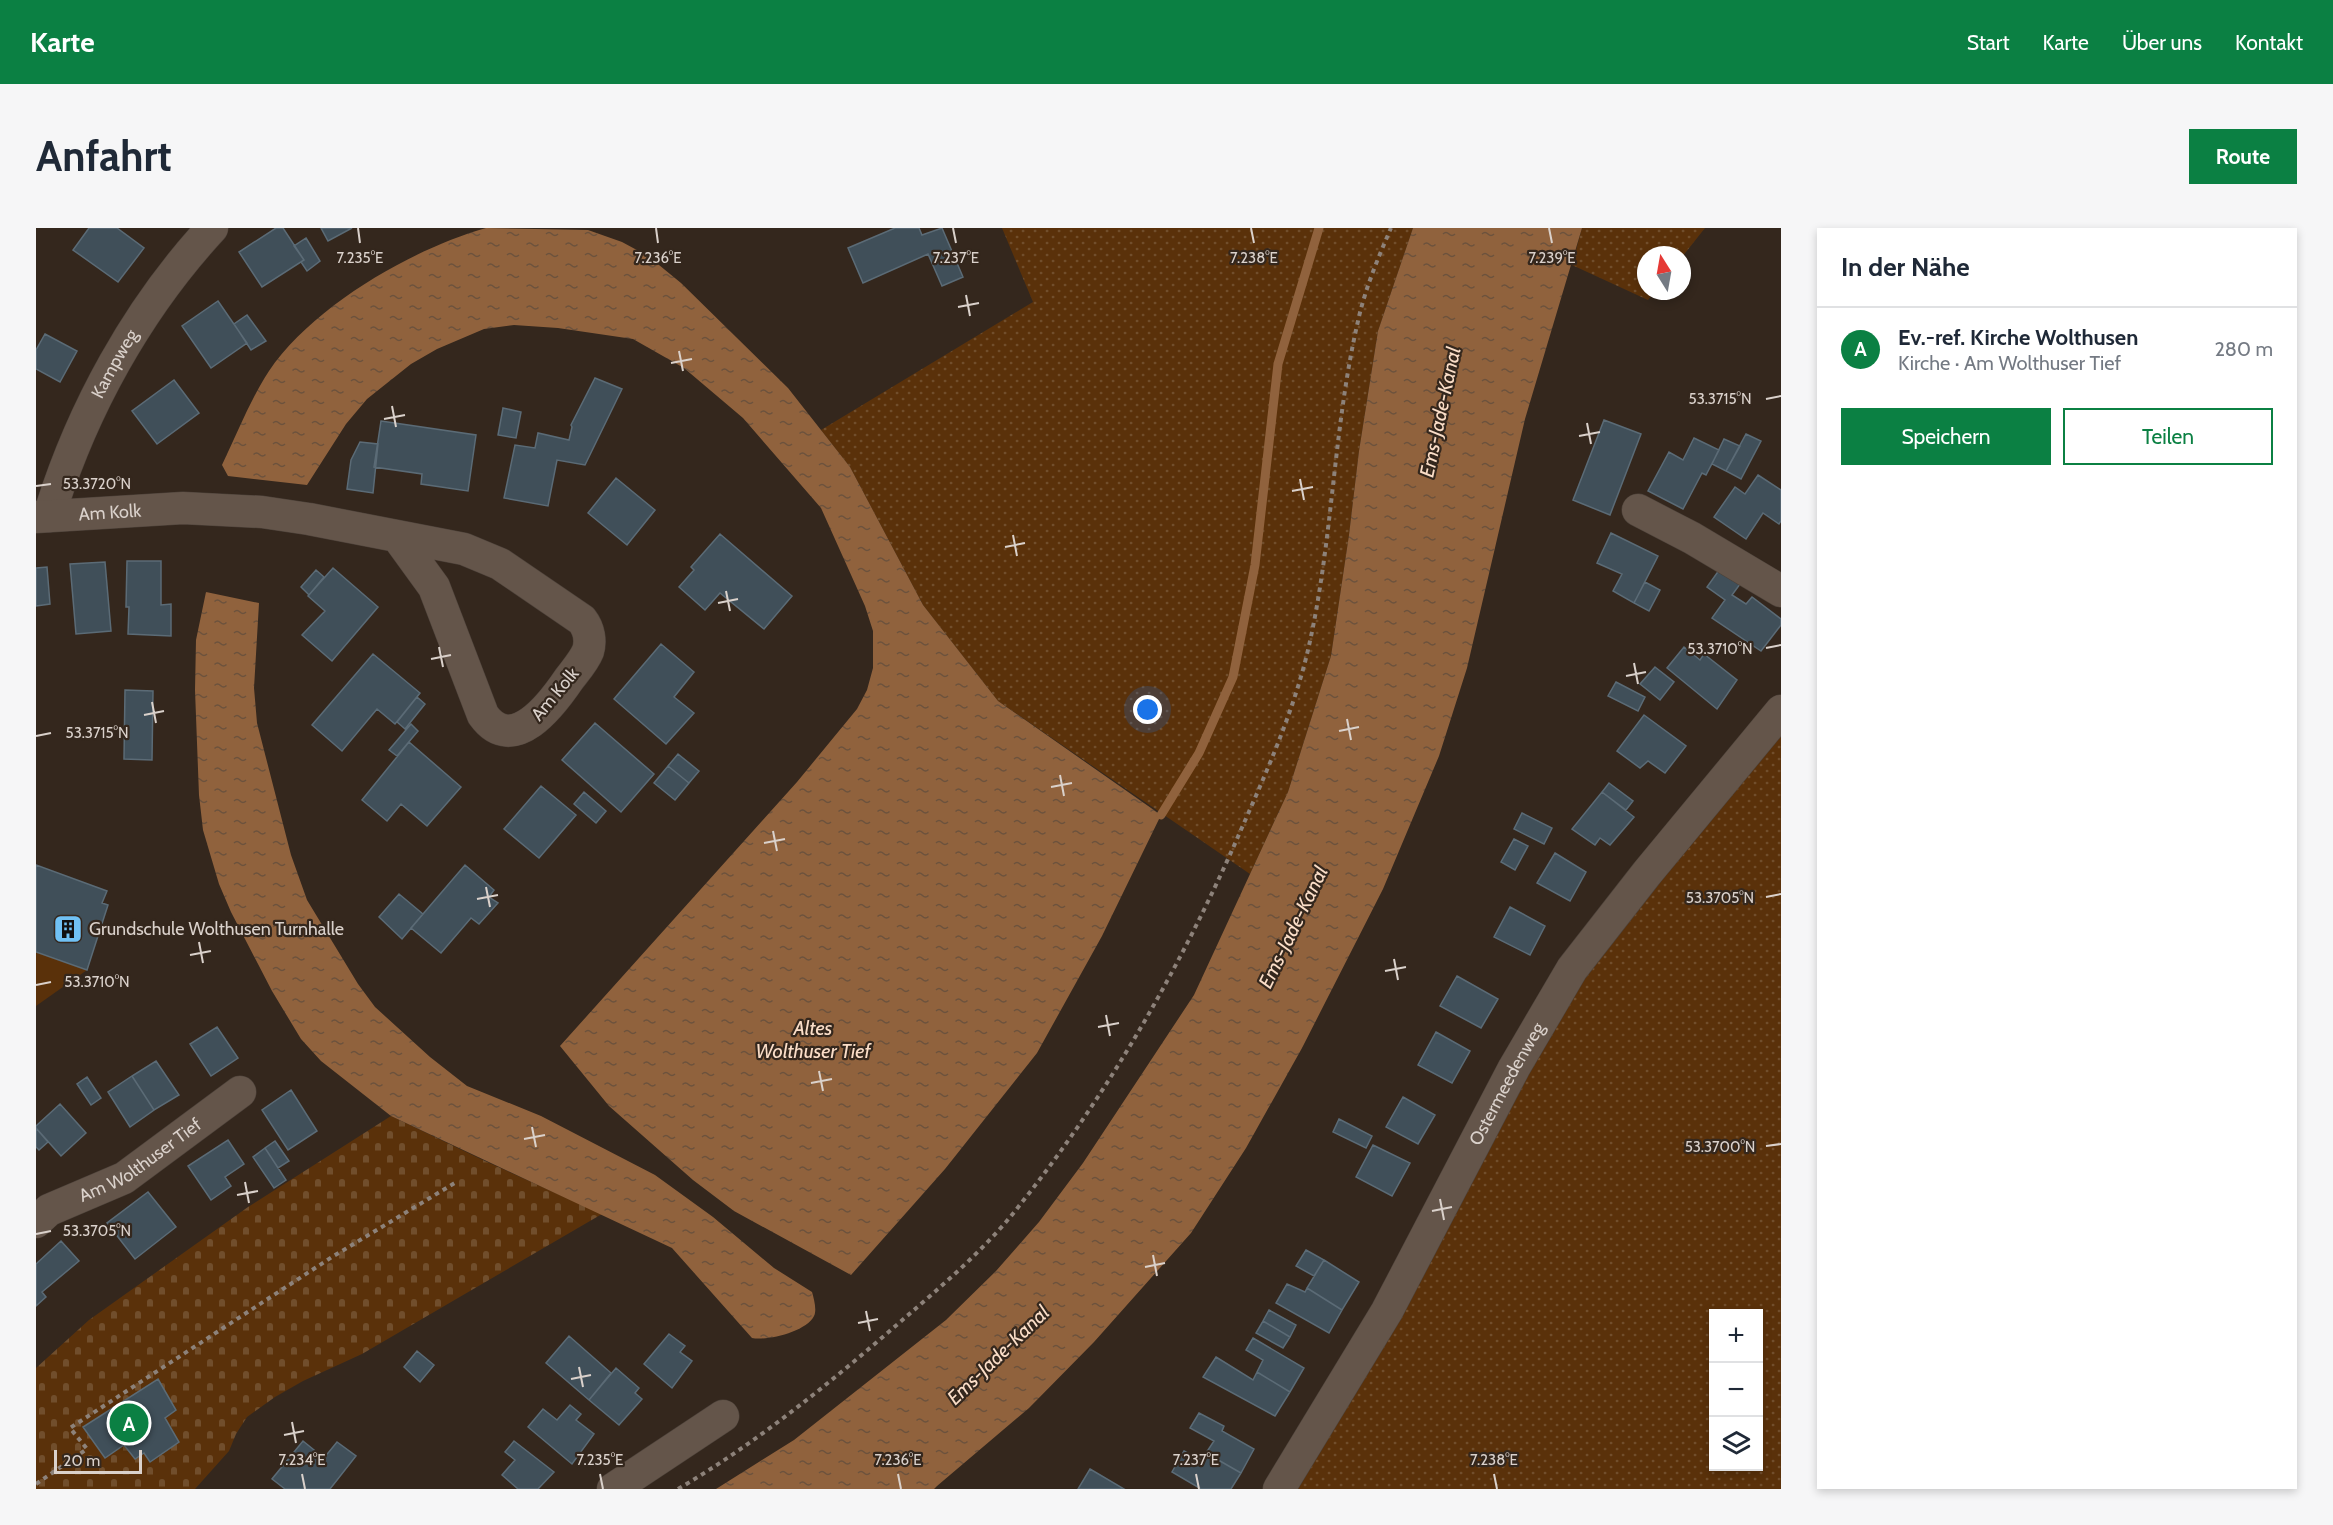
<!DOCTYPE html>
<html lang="de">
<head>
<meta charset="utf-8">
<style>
	:root { --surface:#fff; --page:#f6f6f7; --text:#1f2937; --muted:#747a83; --line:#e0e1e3; --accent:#0b8043 }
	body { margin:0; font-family:Cabin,sans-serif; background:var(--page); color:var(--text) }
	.controls { position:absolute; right:18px; bottom:18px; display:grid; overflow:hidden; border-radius:0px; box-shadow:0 3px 9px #0003 }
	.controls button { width:54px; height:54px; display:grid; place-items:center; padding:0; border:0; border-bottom:2px solid var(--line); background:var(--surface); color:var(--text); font:30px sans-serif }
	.compass { position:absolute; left:1601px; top:18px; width:54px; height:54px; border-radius:50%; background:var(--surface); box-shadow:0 3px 9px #0003; rotate:349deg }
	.scale { position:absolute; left:18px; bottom:15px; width:88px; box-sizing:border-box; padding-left:6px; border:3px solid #dad1cb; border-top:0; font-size:16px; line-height:21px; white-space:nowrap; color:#dad1cb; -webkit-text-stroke:4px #34271d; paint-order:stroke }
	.you { position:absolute; left:1112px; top:482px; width:21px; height:21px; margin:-15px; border:4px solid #fff; border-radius:50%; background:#1a73e8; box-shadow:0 0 0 9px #1a73e833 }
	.badge { display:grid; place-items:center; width:39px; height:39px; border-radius:50%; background:var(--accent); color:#fff; font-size:20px; font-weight:700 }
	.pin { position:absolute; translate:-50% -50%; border:3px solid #fff; box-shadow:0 2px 6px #0006 }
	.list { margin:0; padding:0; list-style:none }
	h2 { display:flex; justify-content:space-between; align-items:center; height:78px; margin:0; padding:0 24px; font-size:26px }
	h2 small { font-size:20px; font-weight:400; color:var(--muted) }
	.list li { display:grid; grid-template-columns:39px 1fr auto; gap:18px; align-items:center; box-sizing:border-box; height:84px; padding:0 24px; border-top:2px solid var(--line) }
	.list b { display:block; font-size:22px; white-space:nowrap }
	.list p { margin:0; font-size:20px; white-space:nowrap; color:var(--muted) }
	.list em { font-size:20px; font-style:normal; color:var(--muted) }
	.actions { display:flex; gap:12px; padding:18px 24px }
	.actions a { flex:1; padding:14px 0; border:2px solid var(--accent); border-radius:0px; text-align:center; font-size:21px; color:var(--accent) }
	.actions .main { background:var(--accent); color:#fff }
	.icon { flex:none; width:33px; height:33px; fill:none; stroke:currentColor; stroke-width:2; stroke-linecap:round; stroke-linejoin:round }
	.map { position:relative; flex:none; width:1745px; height:1261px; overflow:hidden; border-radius:0px }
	header { display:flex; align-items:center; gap:36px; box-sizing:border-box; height:84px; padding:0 30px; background:var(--accent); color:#fff }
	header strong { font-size:28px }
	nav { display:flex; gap:33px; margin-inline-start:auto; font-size:21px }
	.intro { display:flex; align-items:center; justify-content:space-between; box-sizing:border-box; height:144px; padding:0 36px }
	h1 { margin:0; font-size:42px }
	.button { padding:15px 27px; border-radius:0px; background:var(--accent); color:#fff; font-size:21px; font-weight:700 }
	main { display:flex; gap:36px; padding:0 36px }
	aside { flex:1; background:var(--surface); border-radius:0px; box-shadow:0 3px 9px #0003 }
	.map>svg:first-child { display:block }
</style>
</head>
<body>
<header>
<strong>Karte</strong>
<nav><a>Start</a><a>Karte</a><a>Über uns</a><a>Kontakt</a></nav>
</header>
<div class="intro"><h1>Anfahrt</h1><a class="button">Route</a></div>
<main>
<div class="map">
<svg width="1745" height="1261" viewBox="0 0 1745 1261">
	<defs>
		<pattern id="grass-dots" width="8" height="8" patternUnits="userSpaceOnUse" patternTransform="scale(1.5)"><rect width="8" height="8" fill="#5a310a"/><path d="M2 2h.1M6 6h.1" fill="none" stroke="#714e2c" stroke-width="1.8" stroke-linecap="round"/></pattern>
		<pattern id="cemetery-stones" width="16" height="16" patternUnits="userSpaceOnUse" patternTransform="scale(1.5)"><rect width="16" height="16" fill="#5a310a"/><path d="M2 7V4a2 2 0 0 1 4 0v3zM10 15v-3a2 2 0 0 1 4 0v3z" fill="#714e2c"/></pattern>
		<pattern id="water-ripples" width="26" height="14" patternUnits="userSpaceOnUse" patternTransform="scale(1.5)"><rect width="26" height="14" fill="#90623d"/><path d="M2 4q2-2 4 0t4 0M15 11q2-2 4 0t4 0" fill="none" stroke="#6c523d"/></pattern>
	</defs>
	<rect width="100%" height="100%" fill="#34271d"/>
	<path fill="url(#grass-dots)" fill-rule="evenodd" d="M966,0H1377L1342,103L1323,223L1313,307L1295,428L1252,564L1214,646L962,473L887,377L814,239L785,202L997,74Z
		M1546,0H1669L1646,29L1610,27V63H1619L1612,72L1536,37Z
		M1745,483V1261H1243L1478,840ZM1678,1086H1722V1238H1678Z"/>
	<path fill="url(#cemetery-stones)" d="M355,888L449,933L566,986L326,1126L267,1153L239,1169L211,1189L200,1206L193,1223L159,1261H0V1140L53,1092L212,979Z"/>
	<path fill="#5a310a" d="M0,724L51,742L0,778Z"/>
	<path fill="url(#water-ripples)" d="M450,0L552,2L586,14L612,28L645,55L752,160L814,239L887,377L962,473L1125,587L1066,708L1001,825L909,941L815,1047L698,983L657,952L573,878L524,818L761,554L821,481L831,462L837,440V403L829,378L785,280L707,190L648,140L597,111L522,100L478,97L448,101L401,121L375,136L331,171L310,196L271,257L192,248L186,237C201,206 214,172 233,143C277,78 376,21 450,0Z
		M1377,0H1546L1489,191L1431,440L1403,528L1347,661L1266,820L1210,920L1155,1005L1058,1114L993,1180L901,1258L898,1261H680L758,1212L910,1092L960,1043L1003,994L1047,935L1158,767L1252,564L1295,428L1313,307L1323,223L1342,103Z
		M170,364L223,375L218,460L221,495L255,627L271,672L322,756L339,779L394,829L431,858L505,888L619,947L677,989L738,1040L776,1064C778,1071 781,1082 778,1088C770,1104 731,1113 716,1110L636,1020L355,888L285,833L265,811L236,763L195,684L183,656L167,602L163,567L159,462L160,412Z"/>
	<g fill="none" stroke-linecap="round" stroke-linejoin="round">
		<path stroke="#90623d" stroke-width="9" d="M1125,587L1163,525L1197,449L1219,337L1242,136L1283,0"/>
	</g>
	<path fill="#404f59" stroke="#5b6b76" stroke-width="1.5" d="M53,0H81L108,20L82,54L37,22Z
		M240,0H247L268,32L226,59L203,24Z
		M285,0H316L292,13Z
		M859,0H883L886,7L906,0L927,49L906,58L892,26L827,55L812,20Z
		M270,10L284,33L271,43L265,34L268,32L258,18Z
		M182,73L211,115L175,140L146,98Z
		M211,87L230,113L215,122L198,96Z
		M9,106L41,123L24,154L0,141V122Z
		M559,150L586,161L549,237L521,232L512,278L468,270L479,217L499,220L502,205L533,212L536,199L535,197Z
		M138,152L163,185L121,216L96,183Z
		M467,180L485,184L480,210L462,207Z
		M1568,192L1605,206L1574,287L1537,272Z
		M345,193L440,207L432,263L385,256L386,246L338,239Z
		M1710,206L1725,213L1705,251L1690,243Z
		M1658,210L1683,222L1670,247L1666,245L1647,281L1612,263L1633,224L1647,232Z
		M1688,211L1704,218L1690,243L1676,236Z
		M324,214L342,216L337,265L311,261L315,232Z
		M1722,247L1745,262V293L1743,296L1727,285L1710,311L1678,289L1699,259L1709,266Z
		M580,250L619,282L591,317L552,285Z
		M1575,305L1622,328L1598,375L1577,363L1586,346L1561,335Z
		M684,306L756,368L728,401L684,365L669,382L643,359L658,342L655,339Z
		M91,333H125V377L135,376V408L92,406L93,379H90Z
		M69,334L75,403L40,406L34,336Z
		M1686,338L1707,352L1696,367L1710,376L1716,369L1745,391V397L1725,423L1676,390L1689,372L1671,359Z
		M11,339L14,376L0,378V340Z
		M297,340L342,379L296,433L266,407L289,383L272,368Z
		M280,342L288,349L273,367L265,359Z
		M1609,354L1624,362L1613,383L1598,375Z
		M625,416L658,444L638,469L658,485L630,516L578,471Z
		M1648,419L1664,432L1668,426L1701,452L1681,481L1631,440Z
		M337,426L384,465L359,496L341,481L306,523L276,497Z
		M1619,439L1638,454L1624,472L1604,456Z
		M1580,454L1609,469L1602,483L1572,468Z
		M89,462L117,463L116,532L88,531Z
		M381,469L389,476L369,501L361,494Z
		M1608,487L1650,518L1629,545L1612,533L1604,540L1581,523Z
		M559,495L618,546L585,584L526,532Z
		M375,496L382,503L361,528L353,522Z
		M373,514L425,559L391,598L365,576L351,593L326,572Z
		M642,526L663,543L653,555L632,538Z
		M632,538L653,555L639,572L618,555Z
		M1573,555L1597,573L1590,582L1566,564Z
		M505,558L540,587L503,630L468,601Z
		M548,564L570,583L560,595L538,576Z
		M1566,564L1598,589L1574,617L1564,610L1559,617L1536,601Z
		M1486,585L1516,600L1508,616L1478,601Z
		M1478,611L1492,618L1479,642L1465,634Z
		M1519,625L1550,644L1534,673L1501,655Z
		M0,637L71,663L66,675L72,677L51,742L0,724Z
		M429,637L458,662L453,669L462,675L443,696L435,690L405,725L375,700Z
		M363,666L387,686L366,711L343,689Z
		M1474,679L1509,698L1494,727L1458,709Z
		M1421,748L1462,771L1445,800L1404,778Z
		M181,799L202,830L175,848L154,816Z
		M1400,804L1434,823L1416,855L1382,837Z
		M120,833L143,867L118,882L96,848Z
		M96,848L118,882L94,899L72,864Z
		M51,849L65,870L55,877L41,856Z
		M255,862L281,903L252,922L226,882Z
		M1367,869L1399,887L1382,916L1350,899Z
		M24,876L50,905L25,928L0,900V898Z
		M1303,891L1336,908L1330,920L1297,904Z
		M0,900L12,914L3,922L0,919Z
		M192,912L208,936L189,949L195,958L175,972L152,938Z
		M239,913L253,933L242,940L229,920Z
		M1337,917L1374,935L1356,968L1320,949Z
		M229,920L250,952L238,960L217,929Z
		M112,964L140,999L99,1031L71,995Z
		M25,1013L43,1033L6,1064L10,1069L0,1078V1036Z
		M1270,1022L1288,1032L1278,1048L1260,1038Z
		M1288,1032L1323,1054L1306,1082L1271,1060Z
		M1251,1056L1269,1064L1271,1060L1306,1082L1293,1105L1240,1075Z
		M1233,1082L1260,1097L1254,1109L1227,1093Z
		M1227,1093L1254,1109L1247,1120L1220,1105Z
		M633,1106L649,1118L644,1124L656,1133L636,1160L608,1136Z
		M533,1108L575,1145L553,1172L510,1135Z
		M1217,1110L1268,1140L1254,1164L1221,1144L1227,1132L1210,1122Z
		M381,1123L398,1137L384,1154L368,1139Z
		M1180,1129L1217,1152L1221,1144L1254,1164L1239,1188L1167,1149Z
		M580,1140L603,1160L599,1165L606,1171L583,1197L553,1172Z
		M122,1151L140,1182L129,1190L143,1214L114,1234L108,1225L99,1231L88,1217L69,1230L47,1199Z
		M534,1177L545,1186L540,1192L558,1206L536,1236L492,1199L507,1181L521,1192Z
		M1163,1185L1188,1198L1186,1203L1218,1221L1205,1245L1170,1225L1178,1213L1154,1200Z
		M267,1213L288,1230L301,1214L320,1228L294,1261H249L236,1251Z
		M478,1213L518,1244L502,1261H482L466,1247L479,1232L469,1224Z
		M1148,1223L1165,1232L1170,1225L1205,1245L1195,1261H1165L1136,1244Z
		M1054,1241L1088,1261H1042Z"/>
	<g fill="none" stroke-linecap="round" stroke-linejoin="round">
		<g stroke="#4d423a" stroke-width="33">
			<g id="street">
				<path d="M1602,282L1656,310L1745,363"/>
				<path id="s1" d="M13,288C45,183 101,81 176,0"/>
				<path id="s2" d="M0,289L147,280L226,284L273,291L428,321L464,336L546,392C553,401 555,413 552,423C548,433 539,443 533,451C516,476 477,529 447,487L398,359L361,308"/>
				<path id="s3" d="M0,994L13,982L88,950L204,864"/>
				<path d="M577,1261L687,1188"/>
				<path id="s4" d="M1243,1261L1351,1083L1478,840L1536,741L1611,645L1745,483"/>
			</g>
		</g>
		<path stroke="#8d827a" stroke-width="4" stroke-dasharray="4.5 4.5" stroke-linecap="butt" d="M0,1256L51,1221L34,1200L296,1029L422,953
			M642,1261C724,1213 800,1150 871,1088C906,1058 946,1023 975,988C1066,876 1138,751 1197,620C1225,556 1256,490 1272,422C1297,314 1297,201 1322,93C1329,61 1342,30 1355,0"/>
		<use href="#street" stroke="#64554a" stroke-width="32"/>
	</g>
	<path fill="none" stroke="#dad1cb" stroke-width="2" d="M322,0L324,15M620,0L622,15M917,0L920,15M1215,0L1218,15M1513,0L1516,15M930,67L934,88M922,79L943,75M643,123L647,143M635,135L656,131M1730,171L1745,168M356,178L360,199M348,191L369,187M1551,195L1555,216M1543,208L1564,204M1264,251L1268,272M0,258L15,256M1256,263L1277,259M977,307L981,328M969,319L989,315M690,363L694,383M682,375L702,371M403,419L407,439M1730,420L1745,417M395,431L415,427M1598,435L1602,456M1590,448L1610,444M116,474L120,495M108,487L128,483M1311,491L1315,512M1303,503L1323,499M0,508L15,505M1024,547L1028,568M1015,559L1036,555M737,603L741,623M728,615L749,611M450,659L454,679M1730,669L1745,666M441,671L462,667M163,714L167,735M154,727L175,723M1358,731L1362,752M1349,743L1370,739M0,757L15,754M1070,787L1074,808M1062,799L1083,795M783,843L787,863M775,855L796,851M496,899L500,919M488,911L509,907M1730,918L1745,916M209,954L213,975M201,967L222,963M1404,971L1408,992M1396,983L1416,979M0,1006L15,1003M1117,1027L1121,1048M1109,1039L1129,1035M830,1083L834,1103M822,1095L842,1091M543,1139L547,1159M535,1151L555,1147M256,1194L260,1215M248,1207L268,1203M266,1246L269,1261M564,1246L567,1261M862,1246L865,1261M1160,1246L1163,1261M1458,1246L1461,1261"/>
	<defs>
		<g id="building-square" transform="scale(1.5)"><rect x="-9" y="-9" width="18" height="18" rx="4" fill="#70c1f4" stroke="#34271d"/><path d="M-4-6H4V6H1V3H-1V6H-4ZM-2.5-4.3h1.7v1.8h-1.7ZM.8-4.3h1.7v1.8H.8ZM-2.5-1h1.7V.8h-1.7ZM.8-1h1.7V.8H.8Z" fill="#111"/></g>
	</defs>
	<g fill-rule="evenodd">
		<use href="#building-square" x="32" y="701"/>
	</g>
	<g text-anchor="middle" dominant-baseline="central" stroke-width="4.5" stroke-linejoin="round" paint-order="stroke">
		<g font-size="18" fill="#dad1cb" stroke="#34271d">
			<text stroke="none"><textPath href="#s1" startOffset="166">Kampweg</textPath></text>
			<text stroke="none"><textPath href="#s2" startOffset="74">Am Kolk</textPath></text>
			<text transform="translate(519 466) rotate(-50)">Am Kolk</text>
			<text stroke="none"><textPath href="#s4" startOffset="465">Ostermeedenweg</textPath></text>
			<text stroke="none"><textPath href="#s3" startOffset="122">Am Wolthuser Tief</textPath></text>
		</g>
		<g font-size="18" fill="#dad1cb" stroke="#34271d" text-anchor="start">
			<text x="53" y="701">Grundschule Wolthusen Turnhalle</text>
		</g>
		<g font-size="20" font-style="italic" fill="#fbdec8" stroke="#34271d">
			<text transform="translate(1404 184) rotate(-78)">Ems-Jade-Kanal</text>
			<text transform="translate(1257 699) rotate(-64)">Ems-Jade-Kanal</text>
			<text x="777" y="800">Altes<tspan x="777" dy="23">Wolthuser Tief</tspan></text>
			<text transform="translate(962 1127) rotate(-44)">Ems-Jade-Kanal</text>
		</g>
	</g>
	<g font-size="15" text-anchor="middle" fill="#dad1cb" stroke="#34271d" stroke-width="4.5" stroke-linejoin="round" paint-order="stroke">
		<text x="324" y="35">7.235°E</text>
		<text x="622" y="35">7.236°E</text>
		<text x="920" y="35">7.237°E</text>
		<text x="1218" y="35">7.238°E</text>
		<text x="1516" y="35">7.239°E</text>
		<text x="1684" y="176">53.3715°N</text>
		<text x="61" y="261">53.3720°N</text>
		<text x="1684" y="426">53.3710°N</text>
		<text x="61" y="510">53.3715°N</text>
		<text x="1684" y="675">53.3705°N</text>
		<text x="61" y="759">53.3710°N</text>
		<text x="1684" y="924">53.3700°N</text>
		<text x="61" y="1008">53.3705°N</text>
		<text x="266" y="1237">7.234°E</text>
		<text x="564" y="1237">7.235°E</text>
		<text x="862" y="1237">7.236°E</text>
		<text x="1160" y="1237">7.237°E</text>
		<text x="1458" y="1237">7.238°E</text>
	</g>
</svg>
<div class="controls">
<button>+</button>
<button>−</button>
<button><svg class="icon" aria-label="layers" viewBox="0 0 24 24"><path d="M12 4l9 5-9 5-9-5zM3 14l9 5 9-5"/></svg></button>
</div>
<svg class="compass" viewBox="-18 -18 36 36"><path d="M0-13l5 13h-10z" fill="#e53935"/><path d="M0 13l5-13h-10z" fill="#747a83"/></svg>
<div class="scale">20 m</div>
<div class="you"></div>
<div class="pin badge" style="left:93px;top:1195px">A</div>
</div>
<aside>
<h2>In der Nähe<small></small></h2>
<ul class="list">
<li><span class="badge">A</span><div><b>Ev.-ref. Kirche Wolthusen</b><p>Kirche · Am Wolthuser Tief</p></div><em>280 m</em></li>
</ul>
<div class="actions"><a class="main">Speichern</a><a>Teilen</a></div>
</aside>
</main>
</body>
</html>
